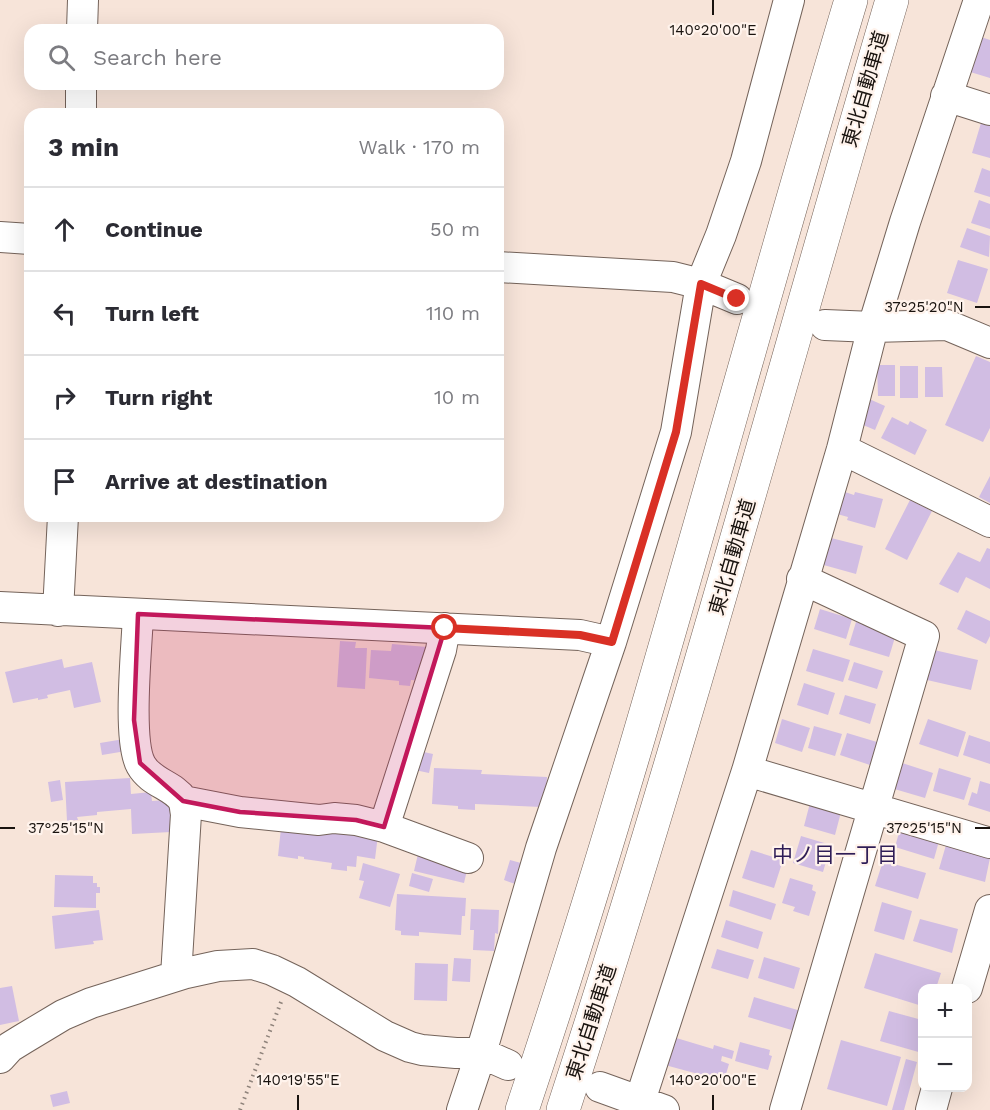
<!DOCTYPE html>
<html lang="en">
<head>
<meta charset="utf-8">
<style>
	:root { --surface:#fff; --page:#f7f7f7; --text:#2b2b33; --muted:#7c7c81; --line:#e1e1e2 }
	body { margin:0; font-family:"Work Sans","Noto Sans JP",sans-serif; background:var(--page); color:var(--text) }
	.controls { position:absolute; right:18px; bottom:18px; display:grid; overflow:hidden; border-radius:12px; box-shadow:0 6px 24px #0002 }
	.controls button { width:54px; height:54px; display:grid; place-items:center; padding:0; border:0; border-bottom:2px solid var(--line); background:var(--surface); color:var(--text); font:30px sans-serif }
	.stop { position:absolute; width:18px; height:18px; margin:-14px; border:4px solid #d93025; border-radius:50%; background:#fff }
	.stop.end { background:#d93025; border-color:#fff; box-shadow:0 2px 6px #0008 }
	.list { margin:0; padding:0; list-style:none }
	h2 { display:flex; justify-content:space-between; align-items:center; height:78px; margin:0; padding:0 24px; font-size:26px }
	h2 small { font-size:20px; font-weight:400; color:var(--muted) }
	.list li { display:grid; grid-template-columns:39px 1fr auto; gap:18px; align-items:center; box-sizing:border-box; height:84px; padding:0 24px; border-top:2px solid var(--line) }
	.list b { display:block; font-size:22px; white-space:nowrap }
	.list em { font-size:20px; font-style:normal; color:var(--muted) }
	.icon { flex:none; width:33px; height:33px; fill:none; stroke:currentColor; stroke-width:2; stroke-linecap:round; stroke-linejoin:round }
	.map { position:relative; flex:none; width:990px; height:1110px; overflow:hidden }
	.search { position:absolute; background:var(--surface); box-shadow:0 6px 24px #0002; left:24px; top:24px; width:480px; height:66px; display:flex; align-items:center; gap:15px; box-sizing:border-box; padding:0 21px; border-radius:18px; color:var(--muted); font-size:22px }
	.panel { position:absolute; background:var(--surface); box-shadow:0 6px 24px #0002; left:24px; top:108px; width:480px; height:414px; border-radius:18px }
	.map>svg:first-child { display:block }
</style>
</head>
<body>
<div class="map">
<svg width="990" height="1110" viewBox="0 0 990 1110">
	<rect width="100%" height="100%" fill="#f7e4d9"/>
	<path fill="#d1bde3" d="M978,36L990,40V78L967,71Z
		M981,123L990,125V158L972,153Z
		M982,168L990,171V197L974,192Z
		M979,200L990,204V229L971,223Z
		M967,228L990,236L989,257L960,247Z
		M958,260L988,269L977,303L947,293Z
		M976,356L990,362V428L983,442L945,425Z
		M877,365H895V396H878Z
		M900,366H918V398H900Z
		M925,367H942L943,397H925Z
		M867,398L885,406L875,430L856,422Z
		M892,417L908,425L910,421L927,430L915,455L881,438Z
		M990,476V503L979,497Z
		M842,491L854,495L855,492L883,499L875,528L847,520L848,517L837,514Z
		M910,500L932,511L907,560L885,549Z
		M827,537L863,546L856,574L820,564Z
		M987,548L990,549V589L966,577L958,593L939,584L958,552L980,562Z
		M820,609L852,619L846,639L814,629Z
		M966,610L990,621V636L986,644L957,629Z
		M856,622L896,634L889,657L849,645Z
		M340,641L356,642L355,648H367L365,689L337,687Z
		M392,644L427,647L424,681L411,680L410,686L399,685V681L369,678L371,650L391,651Z
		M813,649L850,660L843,682L806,671Z
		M934,650L978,660L971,690L927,680Z
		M62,659L64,668L92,662L101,702L74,708L70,690L47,695L48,698L38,700V698L13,703L5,672Z
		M854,662L883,671L877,689L848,680Z
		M804,683L835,693L828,715L797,705Z
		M845,695L876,704L870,724L839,714Z
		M782,719L810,728L802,752L775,743Z
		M928,719L966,732L958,757L919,744Z
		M814,726L842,734L835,756L808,748Z
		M847,733L877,742L870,765L840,755Z
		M969,735L990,742V764L963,755Z
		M124,739L126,751L102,755L100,743Z
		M419,751L433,754L429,773L415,770Z
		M899,762L933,773L925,798L891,788Z
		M434,768L482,770L481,774L547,777L546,795H542L541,807L475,804V810L458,809V806L432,804Z
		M939,768L971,778L964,800L933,791Z
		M130,778L131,794L151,792L152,801L167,800L175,804L171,832L132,834L131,809L97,812V815L77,817L78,820L67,821L65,782Z
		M60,780L63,800L51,802L48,782Z
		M980,781L990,784V812L968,805L972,792L977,794Z
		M810,803L841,812L835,835L804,826Z
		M281,828L378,835L375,859L357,856L356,867L347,866V871L331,869L332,863L304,859V857L298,856V859L278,856Z
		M900,829L939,841L934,859L895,847Z
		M801,836L831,845L823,872L793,863Z
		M946,845L990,858L985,882L939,869Z
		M751,850L783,860L774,888L742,878Z
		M418,854L468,866L464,883L414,871Z
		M510,860L521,863L515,884L504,880Z
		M883,861L926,873L918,899L875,886Z
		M363,863L400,874L390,907L359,898L364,881L359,880Z
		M412,873L433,879L429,892L409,886Z
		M55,875L93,876V883H97V887H100V893H96V908L54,907Z
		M790,878L813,885L812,890L816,892L809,916L793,911L795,907L782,903Z
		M733,890L776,904L771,920L729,906Z
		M397,894L466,898L465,916H462L461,935L419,932V936L401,935V931L395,930Z
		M882,902L912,911L904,940L874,931Z
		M471,909L499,910L498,934L495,933L494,951L473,950L474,930H470Z
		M99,910L103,940L93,941L94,944L55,949L52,916Z
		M920,919L958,929L952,953L913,941Z
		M726,920L763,932L758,949L721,937Z
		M717,949L754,960L748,979L711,968Z
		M875,953L941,973L936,988H922V1006L864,988Z
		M764,957L800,968L794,989L758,978Z
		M454,958L471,959L470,982L452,981Z
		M415,963L448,964L447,1001L414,1000Z
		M12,986L19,1021L0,1025V988Z
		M754,997L801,1011L795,1031L748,1017Z
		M889,1011L922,1020V1053L880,1041Z
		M673,1037L713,1049L714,1045L734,1051L732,1059L722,1056L721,1061L729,1064L724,1081L665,1065Z
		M841,1040L901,1057L887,1106L827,1089Z
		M740,1042L770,1050L769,1055L772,1056L768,1070L735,1061Z
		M906,1059L917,1062L904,1110H892Z
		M67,1091L70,1103L53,1107L50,1095Z"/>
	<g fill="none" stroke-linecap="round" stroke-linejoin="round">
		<g stroke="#74635a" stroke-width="32">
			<path id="minor" d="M82,30L83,0
				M946,96L990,110
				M81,114V84
				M0,237L30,239
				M498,267L673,277L701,284L737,299
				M825,325L873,327L947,325L990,343
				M842,449L990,522
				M0,607L580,635L611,642
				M58,611L63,516
				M138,614C137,646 127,740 141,765C151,783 173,785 183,800C185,804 185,810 186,814L176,976
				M747,771L990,843
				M183,801L240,812L319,820L334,818L356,820L384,827L468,858
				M384,827L441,650L445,628
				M967,988L990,910
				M0,1058L10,1047L23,1039L63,1015L91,1003L186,973L218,966L253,964L272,970L297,982L385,1036L410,1047L422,1050L456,1053H481L508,1065
				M600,1087L664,1110
				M462,1110L481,1053L541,848L611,642L676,432L701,284L721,235L746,161L789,0
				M637,1110L747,771L842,449L873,327L905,222L979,0
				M785,1110L924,636L802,579
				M931,1110L937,1088"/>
		</g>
		<g stroke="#74635a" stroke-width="34">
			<path id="highway" d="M522,1110C645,744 740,370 851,0
				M563,1110C683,743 783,370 892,0"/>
		</g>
		<path stroke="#8f837b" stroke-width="4" stroke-dasharray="1.5 4.5" stroke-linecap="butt" d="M240,1110L281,1002"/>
		<use href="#minor" stroke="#fff" stroke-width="30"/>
		<use href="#highway" stroke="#fff" stroke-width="33"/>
	</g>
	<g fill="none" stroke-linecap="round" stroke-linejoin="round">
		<path stroke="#d93025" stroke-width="8" d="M445,628L580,635L612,642L676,432L701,284L737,299"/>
	</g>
	<path fill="#c2185b" fill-opacity="0.2" stroke="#c2185b" stroke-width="4.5" stroke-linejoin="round" d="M138,614L445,628L384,827L356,820L240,812L183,801L140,763L134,720Z"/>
	<path fill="none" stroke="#19130f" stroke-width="2" d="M713,0V15M975,307H990M0,828H15M975,828H990M298,1095V1110M713,1095V1110"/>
	<g text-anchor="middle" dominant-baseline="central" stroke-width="4.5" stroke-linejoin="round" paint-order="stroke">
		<g font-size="20" fill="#19130f" stroke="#fff3ec">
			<text transform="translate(865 89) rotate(-74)">東北自動車道</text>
			<text transform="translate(732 557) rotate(-74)">東北自動車道</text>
			<text transform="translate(591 1022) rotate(-72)">東北自動車道</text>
		</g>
		<g font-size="21" fill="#2f1d57" stroke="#fff3ec">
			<text x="835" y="854">中ノ目一丁目</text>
		</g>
	</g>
	<g font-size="15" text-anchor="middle" fill="#19130f" stroke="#fff3ec" stroke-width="4.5" stroke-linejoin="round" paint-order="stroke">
		<text x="713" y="35">140°20'00"E</text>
		<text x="924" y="312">37°25'20"N</text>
		<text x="66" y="833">37°25'15"N</text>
		<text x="924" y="833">37°25'15"N</text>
		<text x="298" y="1085">140°19'55"E</text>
		<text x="713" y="1085">140°20'00"E</text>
	</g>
</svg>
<div class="controls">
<button>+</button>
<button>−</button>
</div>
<div class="stop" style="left:445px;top:628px"></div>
<div class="stop end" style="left:737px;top:299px"></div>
<div class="search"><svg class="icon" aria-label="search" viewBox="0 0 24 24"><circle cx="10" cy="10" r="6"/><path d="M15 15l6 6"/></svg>Search here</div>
<section class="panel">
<h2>3 min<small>Walk · 170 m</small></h2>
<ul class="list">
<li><svg class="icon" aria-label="ahead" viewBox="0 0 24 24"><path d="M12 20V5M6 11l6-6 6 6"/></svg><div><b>Continue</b></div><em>50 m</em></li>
<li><svg class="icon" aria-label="left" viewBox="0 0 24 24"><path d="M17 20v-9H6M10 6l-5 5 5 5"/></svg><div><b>Turn left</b></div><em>110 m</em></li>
<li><svg class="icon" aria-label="right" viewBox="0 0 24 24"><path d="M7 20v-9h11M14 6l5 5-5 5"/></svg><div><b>Turn right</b></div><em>10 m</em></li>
<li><svg class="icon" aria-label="arrive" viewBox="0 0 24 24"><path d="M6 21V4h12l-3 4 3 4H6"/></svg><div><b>Arrive at destination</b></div></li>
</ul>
</section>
</div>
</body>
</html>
